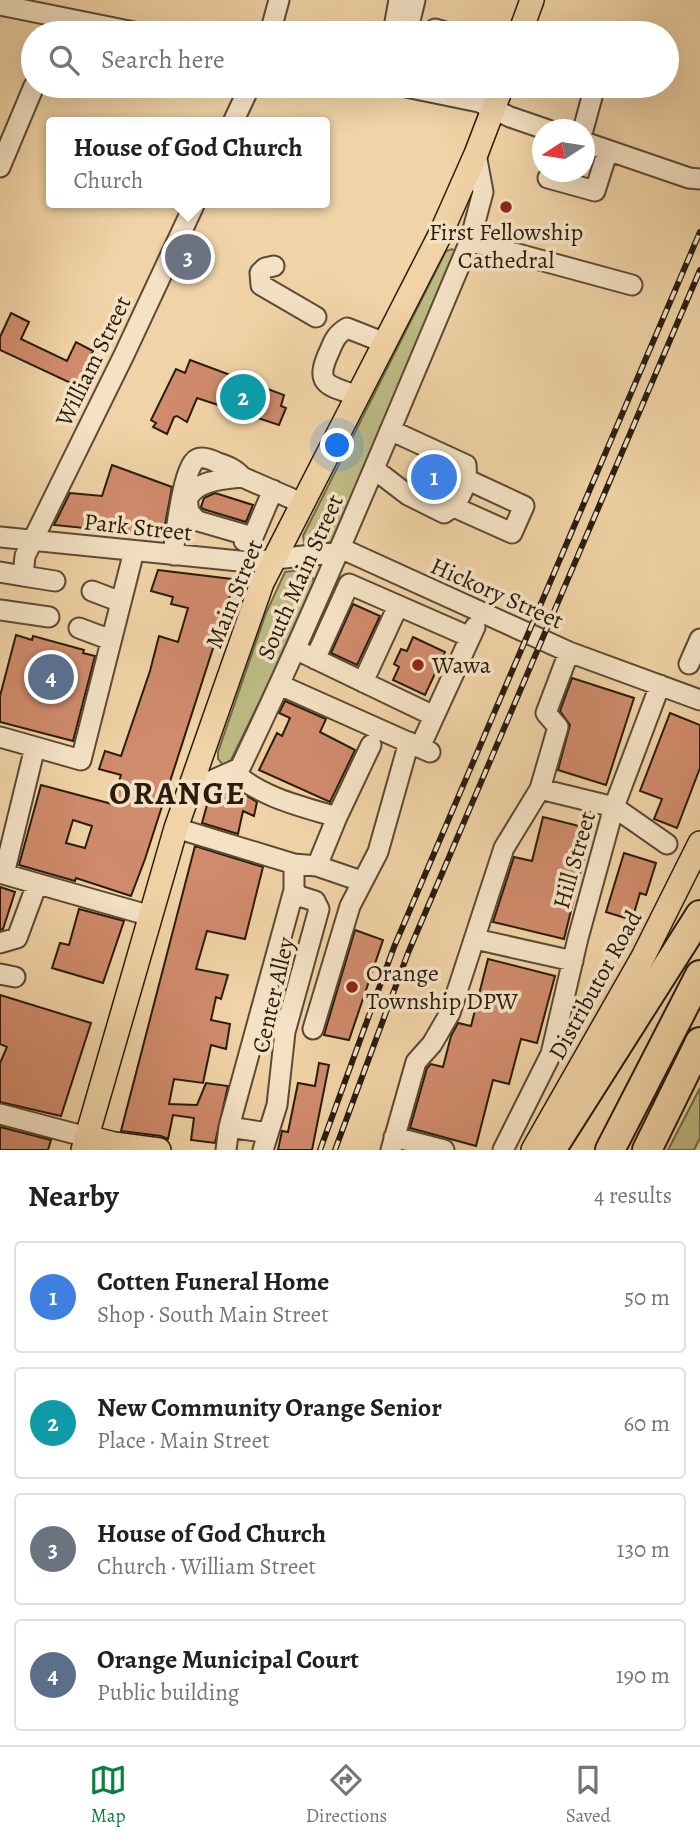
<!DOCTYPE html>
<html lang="en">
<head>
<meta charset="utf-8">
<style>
	:root { --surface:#fff; --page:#f6f6f6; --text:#202124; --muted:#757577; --line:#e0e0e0; --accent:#0b8043 }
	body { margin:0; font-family:Alegreya,serif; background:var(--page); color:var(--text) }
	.compass { position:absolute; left:532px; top:119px; width:63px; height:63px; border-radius:50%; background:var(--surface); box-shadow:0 7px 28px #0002; rotate:258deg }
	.you { position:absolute; left:338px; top:446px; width:24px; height:24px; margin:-18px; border:5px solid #fff; border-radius:50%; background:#1a73e8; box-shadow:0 0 0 10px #1a73e833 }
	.badge { display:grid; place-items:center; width:46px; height:46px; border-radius:50%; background:var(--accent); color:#fff; font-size:23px; font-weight:700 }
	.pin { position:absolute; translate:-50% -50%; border:4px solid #fff; box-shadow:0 2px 7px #0006 }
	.popup { position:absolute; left:46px; top:117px; width:284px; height:91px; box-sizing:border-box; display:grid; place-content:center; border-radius:7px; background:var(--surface); filter:drop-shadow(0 2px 5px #0005); font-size:23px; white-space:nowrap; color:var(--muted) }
	.popup b { font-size:26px; color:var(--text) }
	.popup::after { content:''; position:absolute; left:50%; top:100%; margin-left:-14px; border:14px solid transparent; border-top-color:var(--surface) }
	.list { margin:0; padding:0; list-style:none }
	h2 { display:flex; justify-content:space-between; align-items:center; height:91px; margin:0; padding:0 28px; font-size:30px }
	h2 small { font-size:23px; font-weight:400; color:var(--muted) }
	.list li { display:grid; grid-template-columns:46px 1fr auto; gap:21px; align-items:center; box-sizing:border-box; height:112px; margin:0 14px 14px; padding:0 14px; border:2px solid var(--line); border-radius:7px }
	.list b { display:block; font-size:26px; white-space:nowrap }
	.list p { margin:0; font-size:23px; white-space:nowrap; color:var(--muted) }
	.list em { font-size:23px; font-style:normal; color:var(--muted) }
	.icon { flex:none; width:38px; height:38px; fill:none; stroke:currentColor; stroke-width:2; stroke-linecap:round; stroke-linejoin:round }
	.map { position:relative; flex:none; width:700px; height:1150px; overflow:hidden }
	.search { position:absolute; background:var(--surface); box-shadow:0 7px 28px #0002; left:21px; right:21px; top:21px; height:77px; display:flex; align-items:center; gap:18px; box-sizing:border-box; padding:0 24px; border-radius:38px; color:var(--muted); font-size:26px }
	.sheet { height:595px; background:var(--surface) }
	nav { display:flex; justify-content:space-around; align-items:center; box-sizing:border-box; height:98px; border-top:2px solid var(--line); background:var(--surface); font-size:19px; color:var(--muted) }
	nav a { display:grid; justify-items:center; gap:4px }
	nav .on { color:var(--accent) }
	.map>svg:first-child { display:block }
</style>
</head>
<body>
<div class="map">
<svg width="700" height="1150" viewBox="0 0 700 1150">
	<rect width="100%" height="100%" fill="#f0d3a6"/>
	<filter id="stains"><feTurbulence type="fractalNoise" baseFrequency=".00286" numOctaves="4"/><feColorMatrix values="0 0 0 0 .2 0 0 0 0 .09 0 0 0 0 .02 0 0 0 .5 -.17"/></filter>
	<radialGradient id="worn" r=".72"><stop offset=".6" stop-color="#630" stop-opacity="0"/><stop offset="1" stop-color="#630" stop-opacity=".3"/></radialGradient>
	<path fill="#bdbb84" stroke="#736c49" stroke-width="2" d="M452,249L456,252L457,256L331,543L308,548L305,546L303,536L446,251Z
		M306,569L311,573L314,582L277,666L229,764L223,765L218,759V752L266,613L285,572Z
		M700,1088V1138L694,1150H668Z"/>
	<path fill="#d08b6c" stroke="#291d0e" stroke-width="2" fill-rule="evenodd" d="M11,313L29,322L21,339L67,361L76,342L93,351L77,386L0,350V337Z
		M190,360L284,395L281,406L286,408L279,425L197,398L187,422L177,416L174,417L167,434L153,427L156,423L151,420L176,369L185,373Z
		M112,465L172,487L163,536L54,525L70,493L102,496Z
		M215,493L253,505L246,522L203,509L201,507L204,498Z
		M158,570L232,579L234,583L145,859L131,896L76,878L75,881L19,865L41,785L112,804L121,775L99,769L105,751L121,756L150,671L159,636L178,642L188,608L171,604L173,597L151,591ZM73,820L92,826L85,848L66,843Z
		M353,604L380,616L357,665L331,653Z
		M16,635L32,640L33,636L84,650L83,653L95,656L73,741L0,722V696Z
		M413,637L445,652L425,695L393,680L399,667L394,664L401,649L407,651Z
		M572,678L634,698L606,785L558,770L570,725L560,711Z
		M285,701L326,719L320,732L355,750L330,802L259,770L277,733L282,736L290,718L279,713Z
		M670,713L700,725V768L677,828L654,819L662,799L640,791Z
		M235,789L257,802L254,816L243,811L238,834L202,823L207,805Z
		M543,817L591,829L564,939L493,922L514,857L532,861Z
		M195,846L263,867L245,939L207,931L196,969L228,975L221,999L216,997L211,1020L230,1024L226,1049L211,1045L203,1083L174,1079L169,1104L197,1105L206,1083L228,1086L215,1143L191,1140L194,1118L173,1115L168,1139L161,1136L121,1131Z
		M624,853L656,863L646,895L640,893L632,920L606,912Z
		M0,887L15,892L3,929L0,930Z
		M79,909L124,921L103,983L52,968L60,943L69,945Z
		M355,930L383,940L349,1040L324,1035Z
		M488,959L555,976L537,1043L521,1039L509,1084L493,1080L476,1146L410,1128L427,1068L431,1064L443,1067L451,1036L458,1023L471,1026Z
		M0,995L91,1023L61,1116L0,1102V1063L7,1047L0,1044Z
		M319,1063L329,1065L312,1150H278L282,1131L288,1132L298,1083L315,1086Z
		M0,1127L51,1140L48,1150H0Z"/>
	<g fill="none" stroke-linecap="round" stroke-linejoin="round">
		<g stroke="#5b4a34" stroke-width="23">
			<path id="minor" d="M0,5L139,33
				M270,33L279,0
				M393,33L399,0
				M407,33L415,0
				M434,33L435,29L449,33
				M401,86L479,102L510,117L548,130
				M233,122L250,86
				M583,130L595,86
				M584,142L689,178L700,179
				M0,167L34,86
				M548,178L595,191L608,150
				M470,241L632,285
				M274,266L265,268L260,273L261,285L316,317
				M358,396C328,385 313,386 330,350C334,340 337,334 347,328L385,343
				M374,469L408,495L444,513C461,503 468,483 466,465L390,430
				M242,477C225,479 197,480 188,498C187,509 189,514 198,521L253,537
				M454,507L512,533L524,506L468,480
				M0,537L249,562L347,551L569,652L700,700
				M244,541H250L253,537L273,490
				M173,555C175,539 183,465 197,459C203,456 212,460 218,463C227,466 236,469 242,477L304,504
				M0,572L23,576L25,556L124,355L195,203
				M23,576L55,581
				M92,591L121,602
				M0,610L49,617
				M79,628L111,640
				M303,653L434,716
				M315,659L349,584L470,637
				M689,664L700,639
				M363,682L398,606
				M280,685L430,752
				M0,737L81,760L134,551
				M420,747L475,627
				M233,771C259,797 303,807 337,817L371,745
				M540,789L614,807L667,844
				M188,791L240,768C323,595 395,418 470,241L483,192L476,154
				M176,828L294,864L317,866L337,817
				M317,866L361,881
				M0,873L151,916
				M4,874L35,747
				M475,939L573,961
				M0,943L17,938L37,884
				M0,974L15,977
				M313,1029L350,906L378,852L409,742
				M0,1114L87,1137
				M229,1127L268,1133
				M394,1137L444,1150
				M226,1150L229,1127L294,890
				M263,1150L277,1105L285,1032L319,909L315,901L299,896L294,890V864
				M391,1150L416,1062L432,1044L450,1013L504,848L540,789L558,727L546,713L569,652
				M503,1150L551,1054L578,938L614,807L660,685"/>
		</g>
		<g stroke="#291d0e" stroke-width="26">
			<path id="major" d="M520,33L532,0
				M87,1137L114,1144L159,1150
				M83,1150L176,828L262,583L441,233L476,154L502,86
				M533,1150L643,957L700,843"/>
		</g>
		<g stroke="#291d0e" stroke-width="32">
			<path id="highway" d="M551,1150L700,915
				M610,1150L700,975
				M647,1150L700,1042"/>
		</g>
		<use href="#minor" stroke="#f5e2c5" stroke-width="19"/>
		<use href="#major" stroke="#f0d3a6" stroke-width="23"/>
		<use href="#highway" stroke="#f0d3a6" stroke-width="28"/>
		<g stroke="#291d0e" stroke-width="6">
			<path id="rail" d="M320,1150L394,947L700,232
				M335,1150L408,953L700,270"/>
		</g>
		<use href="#rail" stroke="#f5e2c5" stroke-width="3.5" stroke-dasharray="10" stroke-linecap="butt"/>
	</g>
	<g fill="#8f2418" stroke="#f5e2c5" stroke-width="2.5">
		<circle cx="506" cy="207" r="7"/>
		<circle cx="418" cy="665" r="7"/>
		<circle cx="352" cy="987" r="7"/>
	</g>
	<g text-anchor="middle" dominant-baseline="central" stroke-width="7" stroke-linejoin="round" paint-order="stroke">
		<g font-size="24" fill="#291d0e" stroke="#f5e2c5" text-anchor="start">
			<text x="506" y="232" text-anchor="middle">First Fellowship<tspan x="506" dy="28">Cathedral</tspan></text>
			<text x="432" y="665">Wawa</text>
			<text x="366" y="973">Orange<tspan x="366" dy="28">Township DPW</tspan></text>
		</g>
		<g font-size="24" fill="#291d0e" stroke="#f5e2c5">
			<text transform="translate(93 361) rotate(-64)">William Street</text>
			<text transform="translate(138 527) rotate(6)">Park Street</text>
			<text transform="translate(300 577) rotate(-66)">South Main Street</text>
			<text transform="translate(497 593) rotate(24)">Hickory Street</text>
			<text transform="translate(234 594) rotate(-68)">Main Street</text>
			<text transform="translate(574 860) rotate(-74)">Hill Street</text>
			<text transform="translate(595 985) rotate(-61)">Distributor Road</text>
			<text transform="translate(273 995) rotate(-77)">Center Alley</text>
		</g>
		<g font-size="32" font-weight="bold" letter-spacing="2" fill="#291d0e" stroke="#f5e2c5">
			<text x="178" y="793">ORANGE</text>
		</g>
	</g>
	<rect width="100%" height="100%" filter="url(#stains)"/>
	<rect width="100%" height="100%" fill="url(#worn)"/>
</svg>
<svg class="compass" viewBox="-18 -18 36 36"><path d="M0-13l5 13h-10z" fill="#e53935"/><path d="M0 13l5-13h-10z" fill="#757577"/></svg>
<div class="you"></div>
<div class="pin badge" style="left:434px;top:477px;background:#3f7fe0">1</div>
<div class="pin badge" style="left:243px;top:397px;background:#0f9aa8">2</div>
<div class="pin badge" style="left:188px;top:257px;background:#6b7280">3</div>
<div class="popup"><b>House of God Church</b>Church</div>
<div class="pin badge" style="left:51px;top:677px;background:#5c6f8a">4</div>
<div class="search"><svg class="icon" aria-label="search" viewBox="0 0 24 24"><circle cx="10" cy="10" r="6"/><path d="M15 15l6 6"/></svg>Search here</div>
</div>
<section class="sheet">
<h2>Nearby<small>4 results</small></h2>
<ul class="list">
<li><span class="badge" style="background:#3f7fe0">1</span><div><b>Cotten Funeral Home</b><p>Shop · South Main Street</p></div><em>50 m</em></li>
<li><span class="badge" style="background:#0f9aa8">2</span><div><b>New Community Orange Senior</b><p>Place · Main Street</p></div><em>60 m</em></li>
<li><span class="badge" style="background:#6b7280">3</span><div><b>House of God Church</b><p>Church · William Street</p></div><em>130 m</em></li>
<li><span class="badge" style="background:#5c6f8a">4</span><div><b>Orange Municipal Court</b><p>Public building</p></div><em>190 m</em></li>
</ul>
</section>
<nav>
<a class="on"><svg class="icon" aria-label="map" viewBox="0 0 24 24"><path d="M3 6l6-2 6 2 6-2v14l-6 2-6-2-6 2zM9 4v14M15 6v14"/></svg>Map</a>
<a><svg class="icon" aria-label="directions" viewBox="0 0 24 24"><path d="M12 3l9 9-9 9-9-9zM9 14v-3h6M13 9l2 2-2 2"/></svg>Directions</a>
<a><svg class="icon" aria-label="saved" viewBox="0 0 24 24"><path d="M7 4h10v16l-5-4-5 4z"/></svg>Saved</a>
</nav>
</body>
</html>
